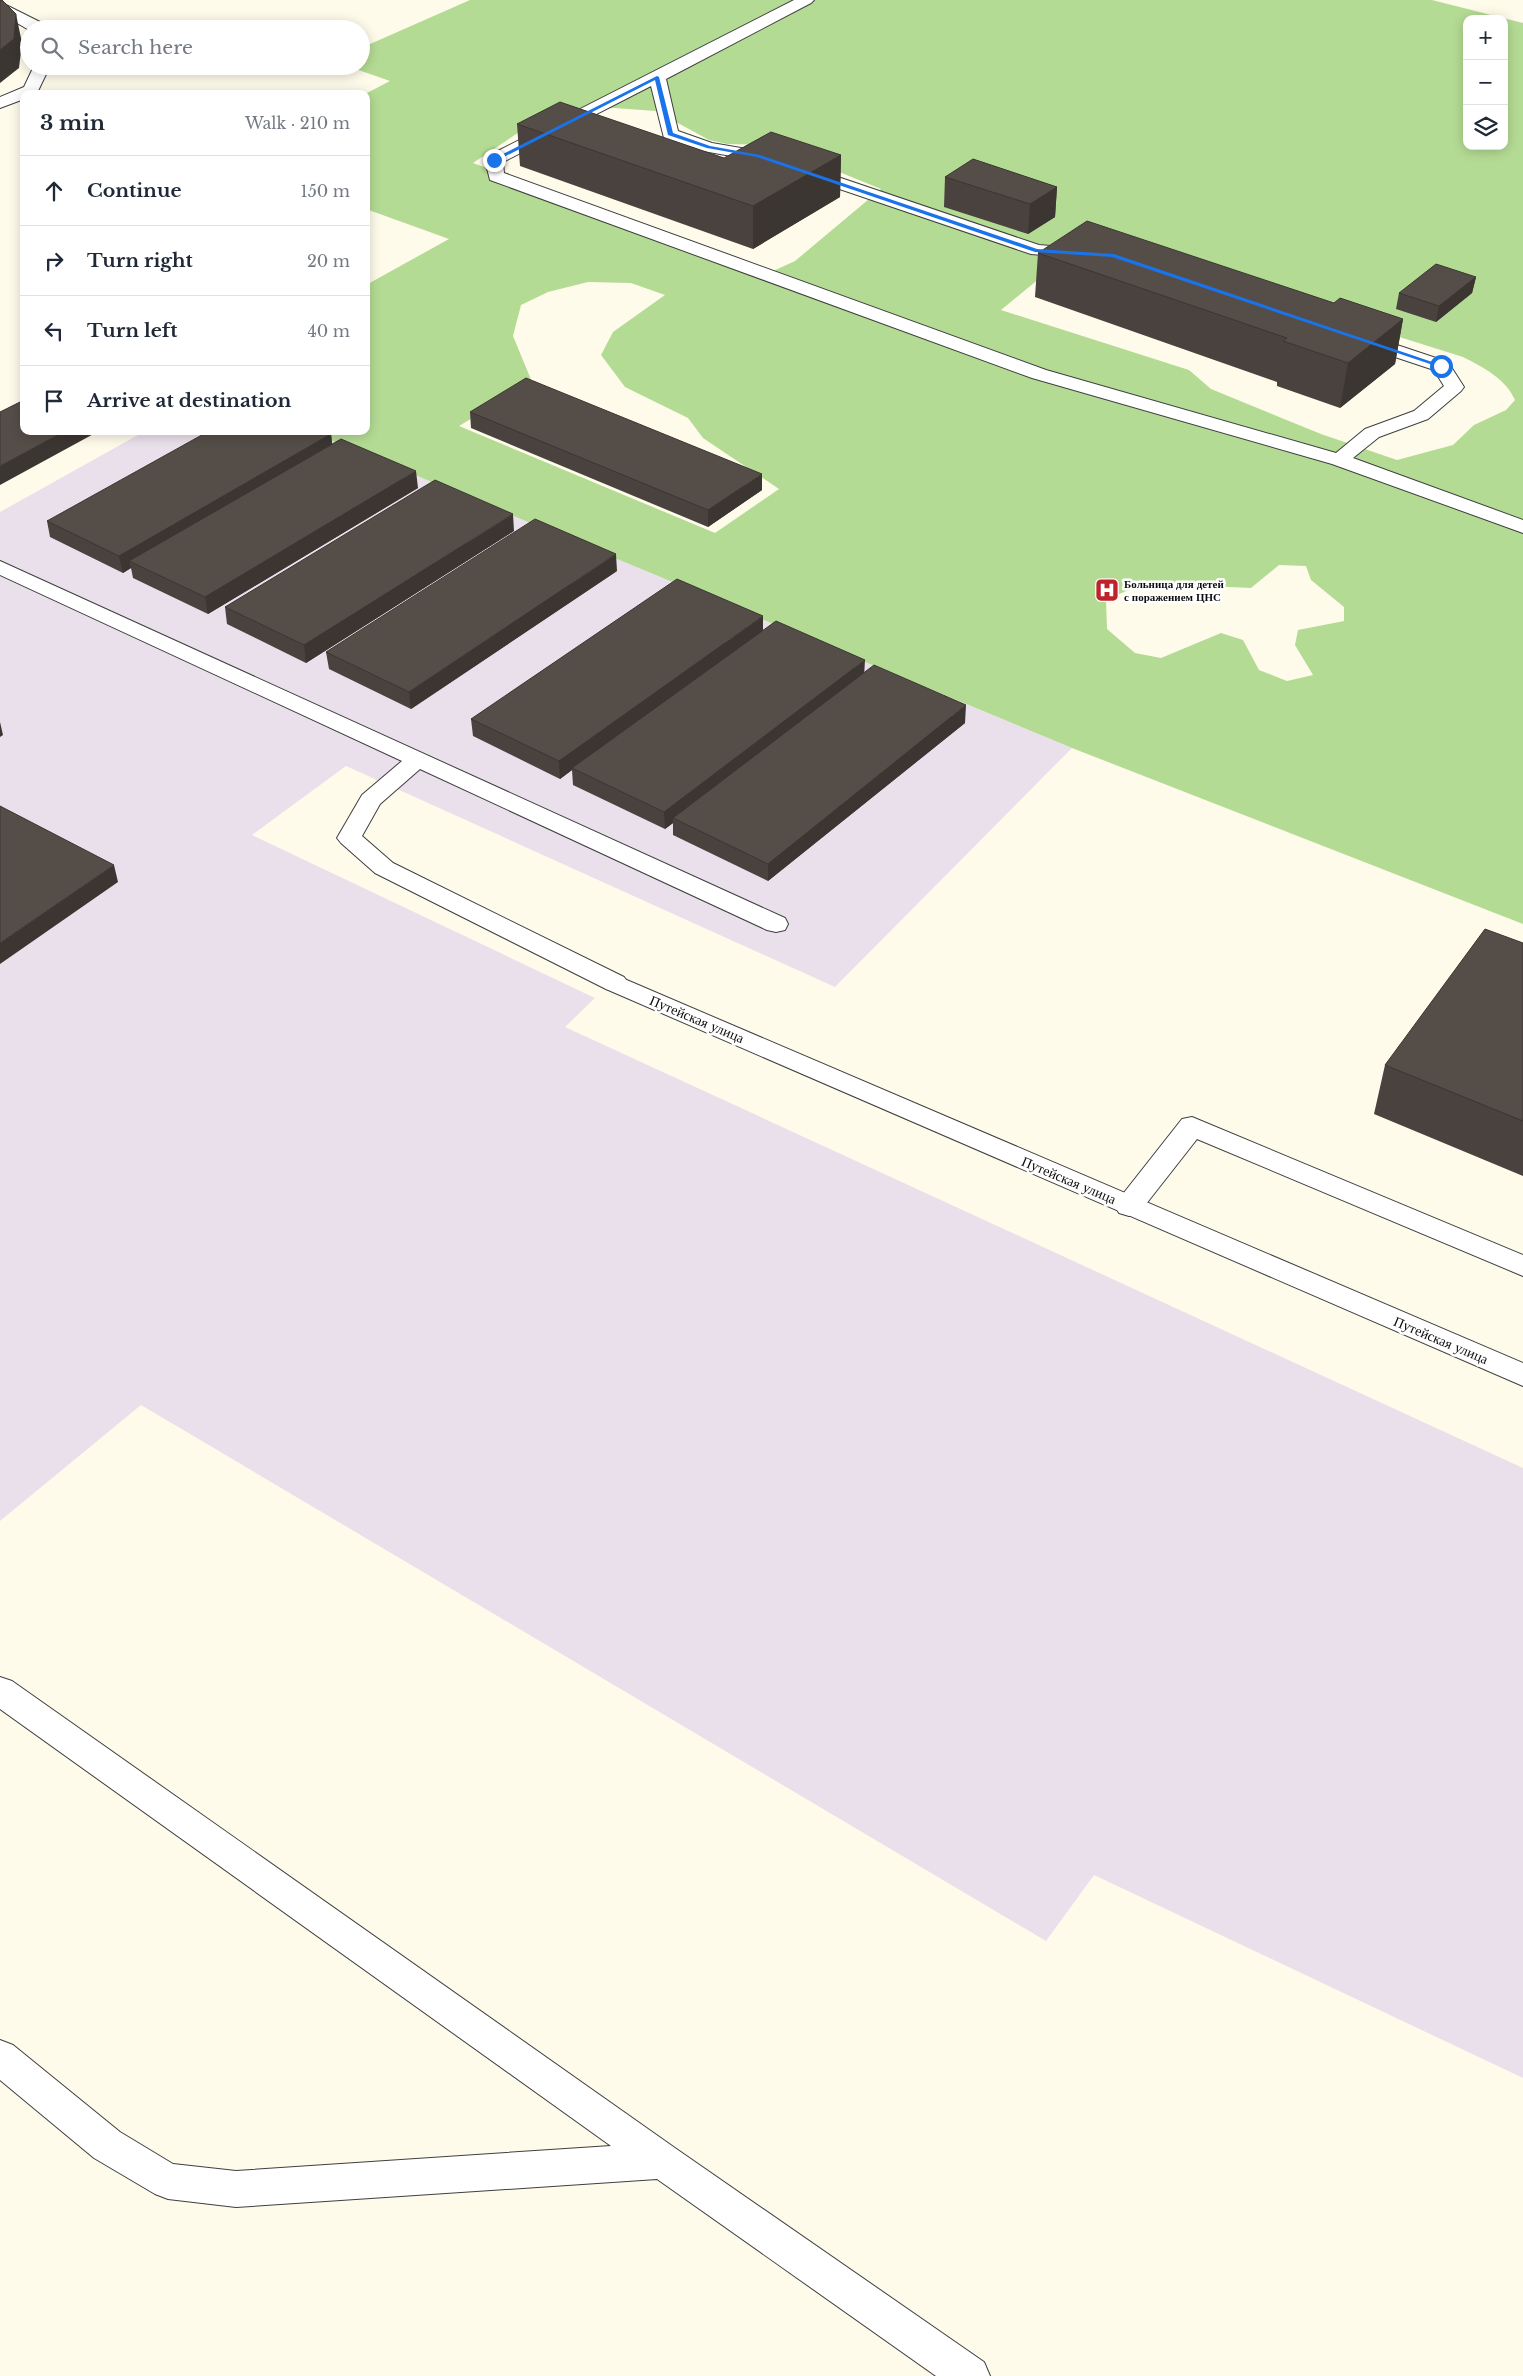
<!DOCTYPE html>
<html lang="en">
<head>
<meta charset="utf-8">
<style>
	:root { --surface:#fff; --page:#f6f6f7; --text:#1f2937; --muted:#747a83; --line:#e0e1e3 }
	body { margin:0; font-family:"Libre Baskerville",serif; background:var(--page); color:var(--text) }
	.controls { position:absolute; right:15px; top:15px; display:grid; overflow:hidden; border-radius:10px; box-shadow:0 2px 12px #0003 }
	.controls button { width:45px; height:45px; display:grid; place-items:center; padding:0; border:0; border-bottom:1px solid var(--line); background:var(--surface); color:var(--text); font:25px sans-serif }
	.stop { position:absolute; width:15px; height:15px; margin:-11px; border:4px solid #1a73e8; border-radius:50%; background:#fff }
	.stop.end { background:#1a73e8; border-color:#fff; box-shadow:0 1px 5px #0008 }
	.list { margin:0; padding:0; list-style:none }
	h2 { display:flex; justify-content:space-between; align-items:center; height:65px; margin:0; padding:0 20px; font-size:21px }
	h2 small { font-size:16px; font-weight:400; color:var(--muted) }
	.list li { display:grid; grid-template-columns:32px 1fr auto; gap:15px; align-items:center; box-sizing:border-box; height:70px; padding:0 20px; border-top:1px solid var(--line) }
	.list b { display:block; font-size:19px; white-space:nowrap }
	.list em { font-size:16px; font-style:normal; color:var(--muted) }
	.icon { flex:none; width:28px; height:28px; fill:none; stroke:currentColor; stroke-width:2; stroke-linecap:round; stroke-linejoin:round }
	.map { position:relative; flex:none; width:1523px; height:2376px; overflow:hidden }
	.search { position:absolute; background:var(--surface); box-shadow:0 2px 12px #0003; left:20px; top:20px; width:350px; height:55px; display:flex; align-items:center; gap:12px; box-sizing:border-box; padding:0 18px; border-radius:28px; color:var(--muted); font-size:19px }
	.panel { position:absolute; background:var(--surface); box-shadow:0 2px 12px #0003; left:20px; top:90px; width:350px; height:345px; border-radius:10px }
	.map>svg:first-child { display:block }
</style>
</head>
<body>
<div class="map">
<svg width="1523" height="2376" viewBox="0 0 1523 2376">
	<rect width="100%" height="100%" fill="#fffbeb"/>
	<path fill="#eae0eb" d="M145,431H309L1072,748L835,987L346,766L252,835L595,998L565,1027L1523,1468V2078L1094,1875L1046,1941L141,1405L0,1521V512Z"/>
	<path fill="#b4db94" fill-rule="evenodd" d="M470,0H1432L1523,23V924L1072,748L309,431H366V285L449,239L366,209L365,94L390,81L347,66H361V48ZM1467,19H1504V146H1467ZM614,108L656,111L709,140L727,144L773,145L881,189L795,261L771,272L473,163L549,112ZM1126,251L1463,357C1483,367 1506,379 1515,400L1506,410L1474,425L1453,445L1397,460L1321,434L1211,389L1189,370L1001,310L1052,268ZM588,282L631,283L665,295L613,332L601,355L625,387L688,418L703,438L779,489L715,533L459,426L532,382L513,336L521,305L548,292ZM1279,565L1306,566L1311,580L1344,607V621L1298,630L1295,645L1313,675L1287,681L1259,670L1243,640L1221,633L1161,658L1135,653L1107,629L1106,600L1144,583L1251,588Z"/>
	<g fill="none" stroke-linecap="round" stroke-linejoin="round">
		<g stroke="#3f3f3f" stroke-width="2">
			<path id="lane" d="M794,0H814L811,3L666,79L678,131L712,143L764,152L1039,245L1085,249L1088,253L1085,257L1079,258L1031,254L754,160L703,151L664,138L651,86L503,162L504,173L1046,370L1336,453L1365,429L1414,411L1444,386L1434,370L1356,344L1354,340L1356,336L1363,334L1370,336L1448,362L1464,387L1461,391L1428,419L1379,437L1353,458L1523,520V533L1332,464L1032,378L490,180L485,160L488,156Z
				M0,2L40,22L44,29L29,30L0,13Z
				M34,66H50L37,93L24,94V99L0,108V97L24,87Z
				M0,561L785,918L788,924L785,930L776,932L767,930L420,769L380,804L362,836L393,863L624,977L628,983L624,989L615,991L606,989L375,873L341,843L337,838L362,795L402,761L0,575Z
				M1192,1117L1523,1255V1276L1197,1139L1139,1213L1129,1216L1119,1213L1115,1206L1119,1199L1182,1119Z
				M0,1677L12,1681L675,2148L984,2362L990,2376H936L657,2179L236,2207L168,2199L155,2194L94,2158L0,2080V2040L13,2045L120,2132L173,2164L236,2171L611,2146L0,1709Z"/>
		</g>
		<g stroke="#3f3f3f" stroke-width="2">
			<path id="street" d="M615,975L1523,1363V1386L606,989L602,983L606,977Z"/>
		</g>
		<use href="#lane" fill="#fff" fill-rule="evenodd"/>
		<use href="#street" fill="#fff" fill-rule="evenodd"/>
	</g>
	<path fill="#49423e" d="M517,124L724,158L841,155L840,197L753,249L520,166Z
		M945,177L1057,187L1055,217L1028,234L944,207Z
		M1038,253L1334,303L1403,319L1395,364L1340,408L1277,386V382L1035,297Z
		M1476,277L1472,293L1436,322L1396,309L1399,293Z
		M470,412L762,490L708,527L471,428Z
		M331,434L332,444L418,488L208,614L133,578L131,568L123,573L50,537L47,521Z
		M514,531L306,663L227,624L225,607Z
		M617,571L411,709L329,669L326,652Z
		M763,631L864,672L965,723L768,881L673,835V823L665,829L573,785L572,770L560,779L473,736L471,719Z
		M1523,943V1176L1374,1114L1385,1065Z"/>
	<path fill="#3c3632" d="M16,14L22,43L19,68L0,83V50Z
		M841,155L840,197L753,249V206Z
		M1057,187L1055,217L1028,234L1030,204Z
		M1476,277L1472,293L1436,322L1439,306Z
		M1403,319L1395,364L1340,408L1348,363Z
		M65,431H99L0,485V466Z
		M331,434L333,451L129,561L131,568L123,573L119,556Z
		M416,471L418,488L208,614L205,597Z
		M762,474V490L708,527V510Z
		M513,514L514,531L306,663L304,645Z
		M616,554L617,571L411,709L409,692Z
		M763,616V633L572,768V770L560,779L559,761Z
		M865,660L864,677L673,818V823L665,829L664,812Z
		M966,705L965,723L768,881V864Z
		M0,722L3,735L0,737Z
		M114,865L118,882L0,964V943Z"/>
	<path fill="#554d48" stroke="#3c3632" d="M0,0H2L16,14L14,39L0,50Z
		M560,102L724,158L771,132L841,155L753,206L517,124Z
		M973,159L1057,187L1030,204L945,177Z
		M1087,221L1334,303L1340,298L1403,319L1348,363L1283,341L1287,338L1038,253Z
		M1436,264L1476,277L1439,306L1399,293Z
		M526,378L762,474L708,510L470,412Z
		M24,400V431H65L0,466V412Z
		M209,431H324L331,434L119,556L47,521Z
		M341,439L416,471L205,597L129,561Z
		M435,480L513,514L304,645L225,607Z
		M535,519L616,554L409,692L326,652Z
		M677,579L763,616L559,761L471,719Z
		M776,621L865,660L664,812L572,768Z
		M874,665L966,705L768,864L673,818Z
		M0,806L114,865L0,943Z
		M1485,929L1523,943V1121L1385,1065Z"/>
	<path fill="#1a73e8" d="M657,76L659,77L673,133L710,146L760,155L1037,249L1114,254L1444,366L1439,367L1112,257L1035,252L757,157L707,148L668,135L655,80L496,161L491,160Z"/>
	<defs>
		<g id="hospital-square" transform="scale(1.25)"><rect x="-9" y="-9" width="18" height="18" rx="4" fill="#bf222b" stroke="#fff"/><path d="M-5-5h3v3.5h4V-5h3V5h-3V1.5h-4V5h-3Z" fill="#fff"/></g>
	</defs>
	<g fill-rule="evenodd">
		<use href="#hospital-square" x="1107" y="590"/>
	</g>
	<g text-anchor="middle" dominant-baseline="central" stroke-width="5" stroke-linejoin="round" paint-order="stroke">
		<g font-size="11" font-weight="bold" fill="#0c0c0c" stroke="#fff" text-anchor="start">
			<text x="1124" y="584">Больница для детей<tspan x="1124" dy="13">с поражением ЦНС</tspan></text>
		</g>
		<g font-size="14" fill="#0c0c0c" stroke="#fff">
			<text transform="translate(697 1019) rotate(23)">Путейская улица</text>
			<text transform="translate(1069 1180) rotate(23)">Путейская улица</text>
			<text transform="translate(1441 1340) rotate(23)">Путейская улица</text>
		</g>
	</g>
</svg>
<div class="controls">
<button>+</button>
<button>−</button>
<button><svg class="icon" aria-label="layers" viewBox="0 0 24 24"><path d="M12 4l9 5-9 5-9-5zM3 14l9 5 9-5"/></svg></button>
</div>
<div class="stop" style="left:1441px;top:366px"></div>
<div class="stop end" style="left:494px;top:160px"></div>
<div class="search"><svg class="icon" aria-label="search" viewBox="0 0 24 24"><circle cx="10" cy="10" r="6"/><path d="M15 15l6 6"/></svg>Search here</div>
<section class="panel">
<h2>3 min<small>Walk · 210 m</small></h2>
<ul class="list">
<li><svg class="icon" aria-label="ahead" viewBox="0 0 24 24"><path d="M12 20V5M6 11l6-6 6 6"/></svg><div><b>Continue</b></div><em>150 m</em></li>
<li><svg class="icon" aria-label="right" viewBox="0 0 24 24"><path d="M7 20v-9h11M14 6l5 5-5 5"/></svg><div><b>Turn right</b></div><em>20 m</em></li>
<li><svg class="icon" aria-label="left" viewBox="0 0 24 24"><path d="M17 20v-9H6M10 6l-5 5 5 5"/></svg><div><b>Turn left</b></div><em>40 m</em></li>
<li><svg class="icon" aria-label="arrive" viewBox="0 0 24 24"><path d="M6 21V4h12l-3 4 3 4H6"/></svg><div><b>Arrive at destination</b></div></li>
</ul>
</section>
</div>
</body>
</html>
